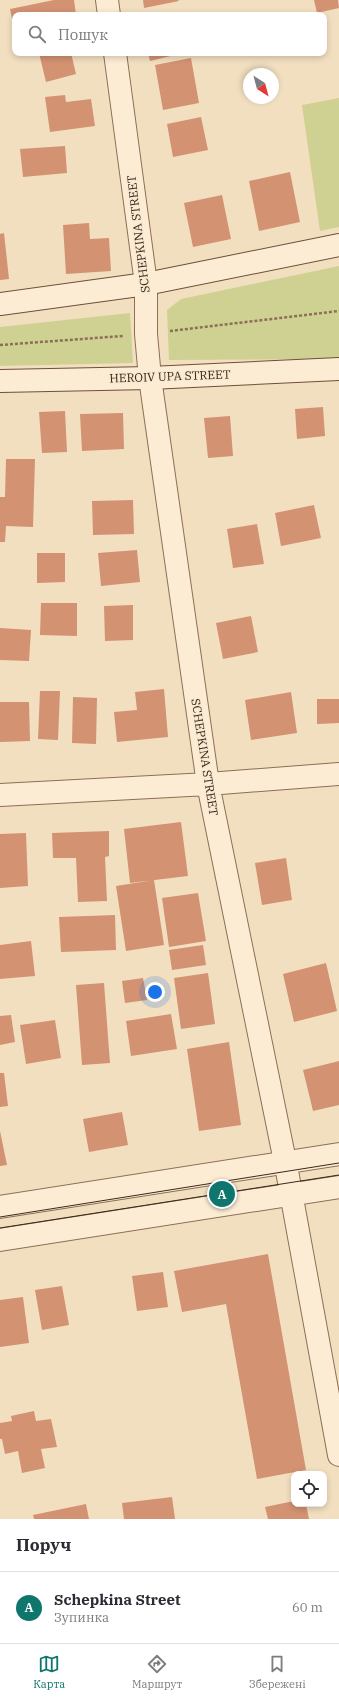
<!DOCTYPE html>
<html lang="uk">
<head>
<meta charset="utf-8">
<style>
	:root { --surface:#fff; --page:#f7f7f7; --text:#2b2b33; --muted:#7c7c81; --line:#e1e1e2; --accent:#0f766e }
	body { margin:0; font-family:"IBM Plex Serif",serif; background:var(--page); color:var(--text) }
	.controls { position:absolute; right:12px; bottom:12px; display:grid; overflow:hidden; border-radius:8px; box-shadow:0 2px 6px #0003 }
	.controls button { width:36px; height:36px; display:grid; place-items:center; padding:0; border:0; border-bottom:1px solid var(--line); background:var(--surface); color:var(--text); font:20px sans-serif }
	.compass { position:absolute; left:243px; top:68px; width:36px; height:36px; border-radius:50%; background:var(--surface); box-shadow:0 2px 6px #0003; rotate:144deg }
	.you { position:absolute; left:155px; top:992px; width:14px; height:14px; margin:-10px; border:3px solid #fff; border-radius:50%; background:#1a73e8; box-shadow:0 0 0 6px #1a73e833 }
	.badge { display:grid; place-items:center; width:26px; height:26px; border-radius:50%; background:var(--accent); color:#fff; font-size:13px; font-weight:700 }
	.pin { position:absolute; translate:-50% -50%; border:2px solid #fff; box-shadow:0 1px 4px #0006 }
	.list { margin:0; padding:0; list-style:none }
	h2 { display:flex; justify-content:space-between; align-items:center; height:52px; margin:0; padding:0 16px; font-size:17px }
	h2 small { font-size:13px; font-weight:400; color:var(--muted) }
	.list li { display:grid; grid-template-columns:26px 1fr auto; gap:12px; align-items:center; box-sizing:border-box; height:72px; padding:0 16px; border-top:1px solid var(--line) }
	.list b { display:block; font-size:15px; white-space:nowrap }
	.list p { margin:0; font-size:13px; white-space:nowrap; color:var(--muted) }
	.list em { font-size:13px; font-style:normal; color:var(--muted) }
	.icon { flex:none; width:22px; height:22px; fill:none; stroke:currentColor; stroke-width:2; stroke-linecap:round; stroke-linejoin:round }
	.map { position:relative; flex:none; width:339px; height:1519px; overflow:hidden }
	.search { position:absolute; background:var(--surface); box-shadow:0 2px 6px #0003; left:12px; right:12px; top:12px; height:44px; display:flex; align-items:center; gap:10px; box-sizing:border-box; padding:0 14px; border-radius:8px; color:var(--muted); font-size:15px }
	.sheet { height:124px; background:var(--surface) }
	nav { display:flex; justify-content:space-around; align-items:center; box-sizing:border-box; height:56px; border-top:1px solid var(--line); background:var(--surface); font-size:11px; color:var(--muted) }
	nav a { display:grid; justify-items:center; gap:2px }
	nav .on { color:var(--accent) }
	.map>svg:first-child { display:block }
</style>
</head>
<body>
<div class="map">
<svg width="339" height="1519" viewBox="0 0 339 1519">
	<rect width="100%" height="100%" fill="#f2dfc0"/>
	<path fill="#cfd193" d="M339,98V227L320,231L302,105Z
		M339,266V359L169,360L167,310L181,299Z
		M130,313L133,363L0,366V327Z"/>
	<path fill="#d39272" d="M54,0H74L76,15H15L14,29L10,9Z
		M143,0H178L179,1L144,8Z
		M314,0H338L339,8L317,13Z
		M39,53H71L76,74L46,82Z
		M148,53H179V54L150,61Z
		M191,58L199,103L163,110L155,65Z
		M65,95L66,102L91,99L95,126L50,132L45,97Z
		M201,117L208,150L173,157L167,124Z
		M65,146L67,173L23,177L20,149Z
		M290,172L300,222L259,231L249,181Z
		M222,195L231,239L193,247L184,203Z
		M89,223L90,239L109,238L111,271L66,274L63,225Z
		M4,233L9,279L0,280V234Z
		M323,407L325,436L297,439L295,409Z
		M65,411L67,452L42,453L39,412Z
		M123,413L124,449L82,451L80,414Z
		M230,416L233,456L208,458L204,418Z
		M6,459H35L33,527L6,526L5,542H0V497H5Z
		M133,500L134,534L93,535L92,501Z
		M314,505L321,538L281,546L275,513Z
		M257,524L264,564L233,568L227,529Z
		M137,550L140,582L101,586L98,553Z
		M37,553H65V582L37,583Z
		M41,603H77V636L40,635Z
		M133,605V640L105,641L104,606Z
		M251,616L258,652L223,659L216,623Z
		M0,628L31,630L29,661L0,660Z
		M164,689L168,737L117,742L114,712L137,710L135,692Z
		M40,691H60L58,740L38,739Z
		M291,692L297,733L251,740L245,700Z
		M73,697L97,698L96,744L72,743Z
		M317,699H339V723L317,724Z
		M0,702H29L30,741L0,742Z
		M181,822L188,876L130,883L124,829Z
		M109,831V856L105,857L107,901L78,902L76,858H53L52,833Z
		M26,833L28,886L0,888V834Z
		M286,858L292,900L262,905L255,863Z
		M154,880L164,945L126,951L116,886Z
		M198,893L206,941L169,947L162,898Z
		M115,915L116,950L61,952L59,917Z
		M31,941L35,976L0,979V945Z
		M203,945L206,965L172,970L169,950Z
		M326,963L337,1011L294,1022L283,974Z
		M208,973L215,1024L181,1029L174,978Z
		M143,978L147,1000L125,1003L122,981Z
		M104,983L110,1063L82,1065L76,985Z
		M171,1014L177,1049L131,1056L126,1021Z
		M11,1015L15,1042L0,1045V1016Z
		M55,1020L61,1058L26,1064L20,1025Z
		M229,1042L241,1125L199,1131L187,1049Z
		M339,1061V1105L313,1111L303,1070Z
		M0,1073H4L8,1106L0,1107Z
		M122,1112L128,1145L89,1152L83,1119Z
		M0,1131L7,1165L0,1166Z
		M268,1254L306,1470L257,1479L226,1304L182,1312L174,1271Z
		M163,1272L168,1307L137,1311L132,1276Z
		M62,1286L69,1325L42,1330L35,1290Z
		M23,1297L29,1343L0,1347V1300Z
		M34,1411L36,1421L51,1419L57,1447L41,1449L45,1468L22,1473L18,1451L5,1454L2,1439H0V1423L12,1421L11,1416Z
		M172,1497L175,1519H124L122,1503Z
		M294,1501V1504H306L309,1519H268L265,1507Z
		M86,1504L89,1519H34L33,1515Z"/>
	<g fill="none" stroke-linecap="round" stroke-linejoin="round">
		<g stroke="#8d6e56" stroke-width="24">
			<path id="street" d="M107,0L109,15
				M115,53L146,284V334L150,378L208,784L287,1171L339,1455
				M0,795L208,784L339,774
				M0,1207L339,1154
				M0,1240L339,1187"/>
		</g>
		<g stroke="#6e4f39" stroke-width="24">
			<path id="secondary" d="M0,304L146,284L339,245
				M0,381L150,378L339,369"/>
		</g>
		<path stroke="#8d6e56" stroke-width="2.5" stroke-dasharray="3 2" stroke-linecap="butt" d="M170,331L339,311
			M0,345L123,336"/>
		<use href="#street" stroke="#fcecd4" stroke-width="22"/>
		<use href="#secondary" stroke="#fcecd4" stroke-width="22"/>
		<path stroke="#3b281c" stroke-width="1" d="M0,1217L339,1163
			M0,1228L339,1175"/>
	</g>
	<g text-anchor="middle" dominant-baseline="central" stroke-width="3" stroke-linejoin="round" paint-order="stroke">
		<g font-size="12" fill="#3b281c" stroke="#f8e9d0">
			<text transform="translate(138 234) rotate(-97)">SCHEPKINA STREET</text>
			<text transform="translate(170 376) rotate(-2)">HEROIV UPA STREET</text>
			<text transform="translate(205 757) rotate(81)">SCHEPKINA STREET</text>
		</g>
	</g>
</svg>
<div class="controls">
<button><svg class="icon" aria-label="locate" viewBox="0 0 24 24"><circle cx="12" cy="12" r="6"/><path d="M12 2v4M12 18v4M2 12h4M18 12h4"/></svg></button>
</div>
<svg class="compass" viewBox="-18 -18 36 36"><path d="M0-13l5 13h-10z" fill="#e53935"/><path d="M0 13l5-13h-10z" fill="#7c7c81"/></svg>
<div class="you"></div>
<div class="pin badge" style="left:222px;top:1194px">A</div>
<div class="search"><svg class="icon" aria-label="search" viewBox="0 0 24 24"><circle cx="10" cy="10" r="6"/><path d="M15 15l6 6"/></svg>Пошук</div>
</div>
<section class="sheet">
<h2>Поруч<small></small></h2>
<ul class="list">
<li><span class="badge">A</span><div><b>Schepkina Street</b><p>Зупинка</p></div><em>60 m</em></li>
</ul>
</section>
<nav>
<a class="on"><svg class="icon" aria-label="map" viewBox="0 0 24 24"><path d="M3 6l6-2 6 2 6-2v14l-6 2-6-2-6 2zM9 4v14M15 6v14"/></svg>Карта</a>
<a><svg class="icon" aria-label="directions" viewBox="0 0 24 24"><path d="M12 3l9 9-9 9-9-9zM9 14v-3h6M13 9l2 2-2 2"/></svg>Маршрут</a>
<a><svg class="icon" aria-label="saved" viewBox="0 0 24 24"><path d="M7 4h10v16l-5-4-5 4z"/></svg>Збережені</a>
</nav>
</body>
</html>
